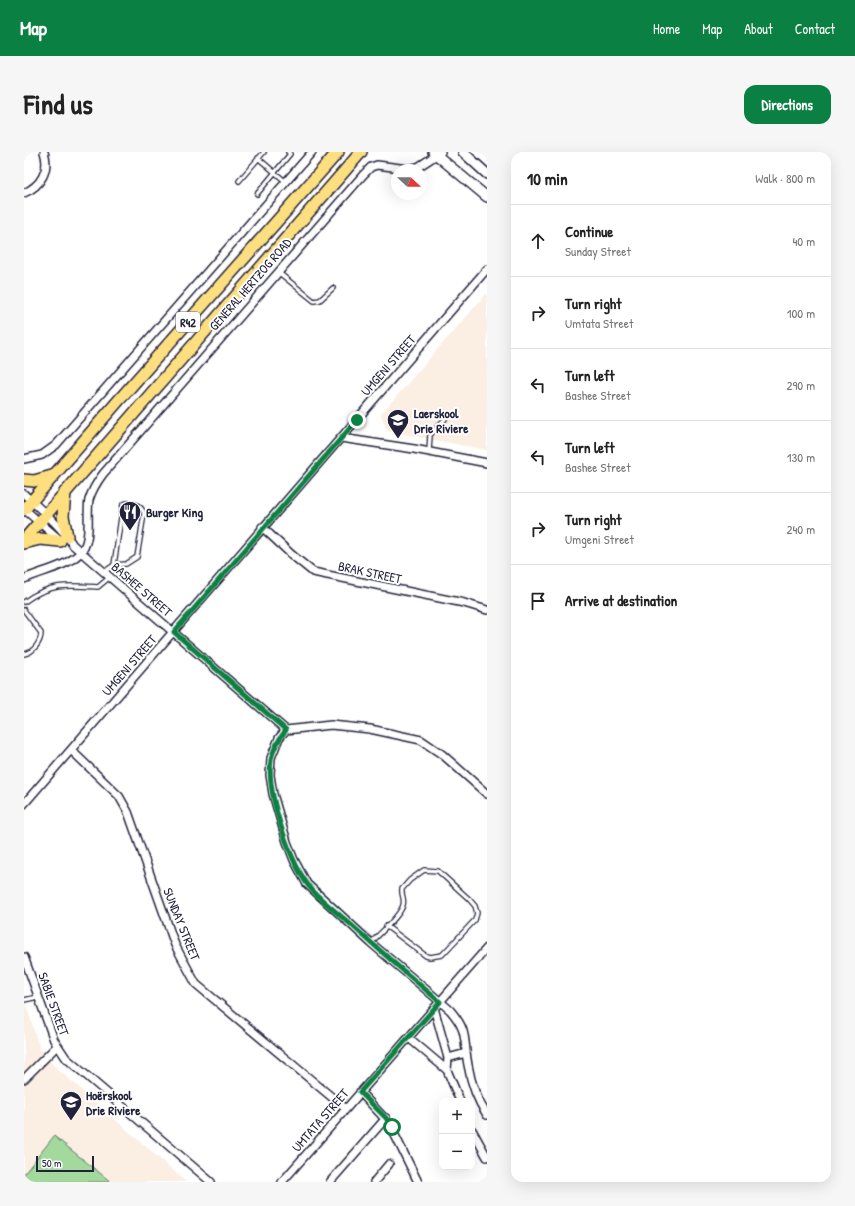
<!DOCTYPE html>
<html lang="en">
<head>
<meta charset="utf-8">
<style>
	:root { --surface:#fff; --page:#f6f6f6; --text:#222; --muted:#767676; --line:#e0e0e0; --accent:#0b8043 }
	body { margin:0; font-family:"Patrick Hand",sans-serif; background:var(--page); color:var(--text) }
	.controls { position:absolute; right:12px; bottom:12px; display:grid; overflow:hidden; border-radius:8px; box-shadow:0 4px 16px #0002 }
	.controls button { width:36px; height:36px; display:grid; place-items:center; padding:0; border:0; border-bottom:1px solid var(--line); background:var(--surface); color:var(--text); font:20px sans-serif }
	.compass { position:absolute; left:367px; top:12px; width:36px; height:36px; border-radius:50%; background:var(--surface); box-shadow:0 4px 16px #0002; rotate:112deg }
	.scale { position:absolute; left:12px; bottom:10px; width:58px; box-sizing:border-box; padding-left:4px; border:2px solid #22223b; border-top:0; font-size:11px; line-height:14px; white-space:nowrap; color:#22223b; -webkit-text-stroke:3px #fff; paint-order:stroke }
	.stop { position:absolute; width:12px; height:12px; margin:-9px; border:3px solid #0b8043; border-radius:50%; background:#fff }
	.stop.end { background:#0b8043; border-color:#fff; box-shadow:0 1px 4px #0008 }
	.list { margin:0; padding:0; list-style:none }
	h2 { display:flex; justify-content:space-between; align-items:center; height:52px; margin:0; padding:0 16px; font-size:17px }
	h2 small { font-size:13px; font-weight:400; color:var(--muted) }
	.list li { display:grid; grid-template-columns:26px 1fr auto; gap:12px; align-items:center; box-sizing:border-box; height:72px; padding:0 16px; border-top:1px solid var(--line) }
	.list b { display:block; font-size:15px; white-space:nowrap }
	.list p { margin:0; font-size:13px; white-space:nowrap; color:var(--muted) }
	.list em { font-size:13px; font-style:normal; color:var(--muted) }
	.icon { flex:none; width:22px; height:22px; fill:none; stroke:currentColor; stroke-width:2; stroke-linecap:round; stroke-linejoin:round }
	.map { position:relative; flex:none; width:463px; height:1030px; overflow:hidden; border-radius:12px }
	header { display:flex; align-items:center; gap:24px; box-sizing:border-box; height:56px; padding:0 20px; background:var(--accent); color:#fff }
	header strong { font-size:19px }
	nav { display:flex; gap:22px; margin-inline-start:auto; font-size:14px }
	.intro { display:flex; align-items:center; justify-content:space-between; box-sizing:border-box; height:96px; padding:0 24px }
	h1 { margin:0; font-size:28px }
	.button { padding:10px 18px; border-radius:12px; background:var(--accent); color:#fff; font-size:14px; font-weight:700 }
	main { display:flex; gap:24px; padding:0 24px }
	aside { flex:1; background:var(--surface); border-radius:12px; box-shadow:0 4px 16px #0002 }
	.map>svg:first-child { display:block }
</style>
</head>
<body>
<header>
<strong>Map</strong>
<nav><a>Home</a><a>Map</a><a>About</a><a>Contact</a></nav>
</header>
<div class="intro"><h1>Find us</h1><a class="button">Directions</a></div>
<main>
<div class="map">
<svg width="463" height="1030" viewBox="0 0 463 1030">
	<rect width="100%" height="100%" fill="#fff"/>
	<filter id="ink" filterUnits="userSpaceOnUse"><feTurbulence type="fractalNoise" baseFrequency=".025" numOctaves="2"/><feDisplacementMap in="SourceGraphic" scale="8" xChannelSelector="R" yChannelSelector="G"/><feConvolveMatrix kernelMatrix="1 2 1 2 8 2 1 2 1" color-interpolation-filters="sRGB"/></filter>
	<g filter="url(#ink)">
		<path fill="#fbeee3" d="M463,141V298L363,279L357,262Z
			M0,847L16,897L26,910L162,1030H0Z"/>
		<path fill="#a3d99c" stroke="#627e6c" d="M30,984L87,1030H0V1022Z"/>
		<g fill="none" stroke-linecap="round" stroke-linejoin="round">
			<g stroke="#22223b" stroke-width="6">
				<path id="service" d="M234,6L262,30
					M215,29L240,0
					M233,42L266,2L264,0
					M254,120L290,149L296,148L309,136
					M405,299L406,283L421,267
					M80,420L90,413L102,412L113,405L120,362C118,353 108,349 99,352L90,413
					M0,450C26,431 44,433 74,435L86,425
					M0,458L17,481C17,490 9,501 0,502
					M347,791C355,782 377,763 379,753C381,747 377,743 378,737L386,728L400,718L414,719L445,747L451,754L453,761L451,768L418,803L406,805L402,804L362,774
					M0,848L14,845"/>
			</g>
			<g stroke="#22223b" stroke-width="10">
				<path id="minor" d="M0,41C17,34 26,18 20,0
					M317,286L390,297L463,311
					M0,307L18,303L32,293L288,0
					M0,342C17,358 36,373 49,393L262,578L307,573L346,577L397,588L419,603L463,642
					M0,357L36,388
					M238,375L268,403L289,420L440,451L463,458
					M0,427C18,419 41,415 55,402C69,390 62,364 65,348C68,338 73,330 79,322L339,23L347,15L353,13L384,17L394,15L417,0
					M262,578L255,586L247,606L246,623L249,642L263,690L270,708L283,732L347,791L426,858C445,880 439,887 444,913C447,931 453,948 463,963
					M47,598L95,644L104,660L151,793L172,832L322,957
					M0,652L463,117
					M0,805L30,888L42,906L187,1030
					M410,856L424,906L423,918L436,949
					M385,886L423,918
					M424,906L442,901
					M0,927L33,894
					M336,940L365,971L394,1030
					M448,978L463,1005
					M258,1030L463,796
					M306,1030L362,966
					M350,1030L365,1012"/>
			</g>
			<g stroke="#22223b" stroke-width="12">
				<path id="tertiary" d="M409,0L463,45
					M439,0L463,22"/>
			</g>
			<g stroke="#22223b" stroke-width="14">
				<path id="primary" d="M0,328L10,329L28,324
					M41,340L39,364L43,384
					M0,358L95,248L314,0
					M0,388L337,0
					M0,391L16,387L36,389"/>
			</g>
			<use href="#service" stroke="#fff" stroke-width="3.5"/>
			<use href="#minor" stroke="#fff" stroke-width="7"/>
			<use href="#tertiary" stroke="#fff" stroke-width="9"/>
			<use href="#primary" stroke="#fedf80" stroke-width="11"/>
		</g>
	</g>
	<g fill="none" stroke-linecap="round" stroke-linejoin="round" filter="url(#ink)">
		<path stroke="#0b8043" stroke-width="5" d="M333,268L150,480L262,578C255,587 249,597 247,608C242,640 266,713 288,738C299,750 312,760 324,770C354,797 385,824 416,850L336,940L362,966L368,975"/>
	</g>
	<defs>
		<g id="school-pin" transform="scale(1.15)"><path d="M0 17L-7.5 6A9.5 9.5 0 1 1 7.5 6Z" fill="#22223b" stroke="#fff"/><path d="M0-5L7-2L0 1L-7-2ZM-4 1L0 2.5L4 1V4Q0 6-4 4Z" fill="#fff"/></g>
		<g id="restaurant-pin" transform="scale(1.15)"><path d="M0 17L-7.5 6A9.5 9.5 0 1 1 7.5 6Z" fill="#22223b" stroke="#fff"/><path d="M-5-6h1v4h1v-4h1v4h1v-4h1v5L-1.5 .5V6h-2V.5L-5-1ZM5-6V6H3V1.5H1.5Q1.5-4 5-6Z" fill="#fff"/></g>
	</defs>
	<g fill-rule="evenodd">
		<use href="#school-pin" x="374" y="268"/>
		<use href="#restaurant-pin" x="106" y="360"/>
		<use href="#school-pin" x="47" y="950"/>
	</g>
	<g text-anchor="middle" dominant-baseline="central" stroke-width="4" stroke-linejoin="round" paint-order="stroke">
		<rect fill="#fff" stroke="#646476" stroke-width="1" x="152" y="160" width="24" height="20" rx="3"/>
		<g font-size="12" font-weight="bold" fill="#22223b">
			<text x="164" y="170">R42</text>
		</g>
		<g font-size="13" fill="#22223b" stroke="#fff">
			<text transform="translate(226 132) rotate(-49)">GENERAL HERTZOG ROAD</text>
			<text transform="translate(364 213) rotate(-49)">UMGENI STREET</text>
			<text transform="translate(346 420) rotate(12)">BRAK STREET</text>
			<text transform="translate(118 437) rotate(41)">BASHEE STREET</text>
			<text transform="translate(105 513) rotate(-49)">UMGENI STREET</text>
			<text transform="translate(158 772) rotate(68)">SUNDAY STREET</text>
			<text transform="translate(30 852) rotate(70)">SABIE STREET</text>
			<text transform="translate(296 968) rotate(-49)">UMTATA STREET</text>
		</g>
		<g font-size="13" font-weight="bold" fill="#22223b" stroke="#fff" text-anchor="start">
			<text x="390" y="261">Laerskool<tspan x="390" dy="15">Drie Riviere</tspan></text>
			<text x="122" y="360">Burger King</text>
			<text x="62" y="943">Hoërskool<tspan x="62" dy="15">Drie Riviere</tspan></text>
		</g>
	</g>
</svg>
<div class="controls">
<button>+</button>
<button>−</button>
</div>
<svg class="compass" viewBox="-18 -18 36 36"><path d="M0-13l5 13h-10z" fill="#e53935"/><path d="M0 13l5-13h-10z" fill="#767676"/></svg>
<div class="scale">50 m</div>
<div class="stop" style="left:368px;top:975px"></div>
<div class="stop end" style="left:333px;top:268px"></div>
</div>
<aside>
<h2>10 min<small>Walk · 800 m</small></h2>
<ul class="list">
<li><svg class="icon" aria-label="ahead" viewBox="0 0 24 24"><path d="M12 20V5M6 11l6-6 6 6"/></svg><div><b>Continue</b><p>Sunday Street</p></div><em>40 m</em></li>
<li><svg class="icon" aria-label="right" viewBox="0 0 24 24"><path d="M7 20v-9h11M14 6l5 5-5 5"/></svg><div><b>Turn right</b><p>Umtata Street</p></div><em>100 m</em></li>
<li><svg class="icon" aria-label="left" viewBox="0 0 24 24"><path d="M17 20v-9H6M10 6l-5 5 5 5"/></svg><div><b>Turn left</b><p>Bashee Street</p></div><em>290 m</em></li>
<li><svg class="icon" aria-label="left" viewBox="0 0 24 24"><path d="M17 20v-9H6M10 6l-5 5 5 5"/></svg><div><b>Turn left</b><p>Bashee Street</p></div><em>130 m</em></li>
<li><svg class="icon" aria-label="right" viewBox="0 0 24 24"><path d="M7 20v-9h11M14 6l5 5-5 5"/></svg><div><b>Turn right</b><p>Umgeni Street</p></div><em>240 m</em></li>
<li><svg class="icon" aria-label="arrive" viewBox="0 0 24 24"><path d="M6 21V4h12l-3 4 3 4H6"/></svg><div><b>Arrive at destination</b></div></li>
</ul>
</aside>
</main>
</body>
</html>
